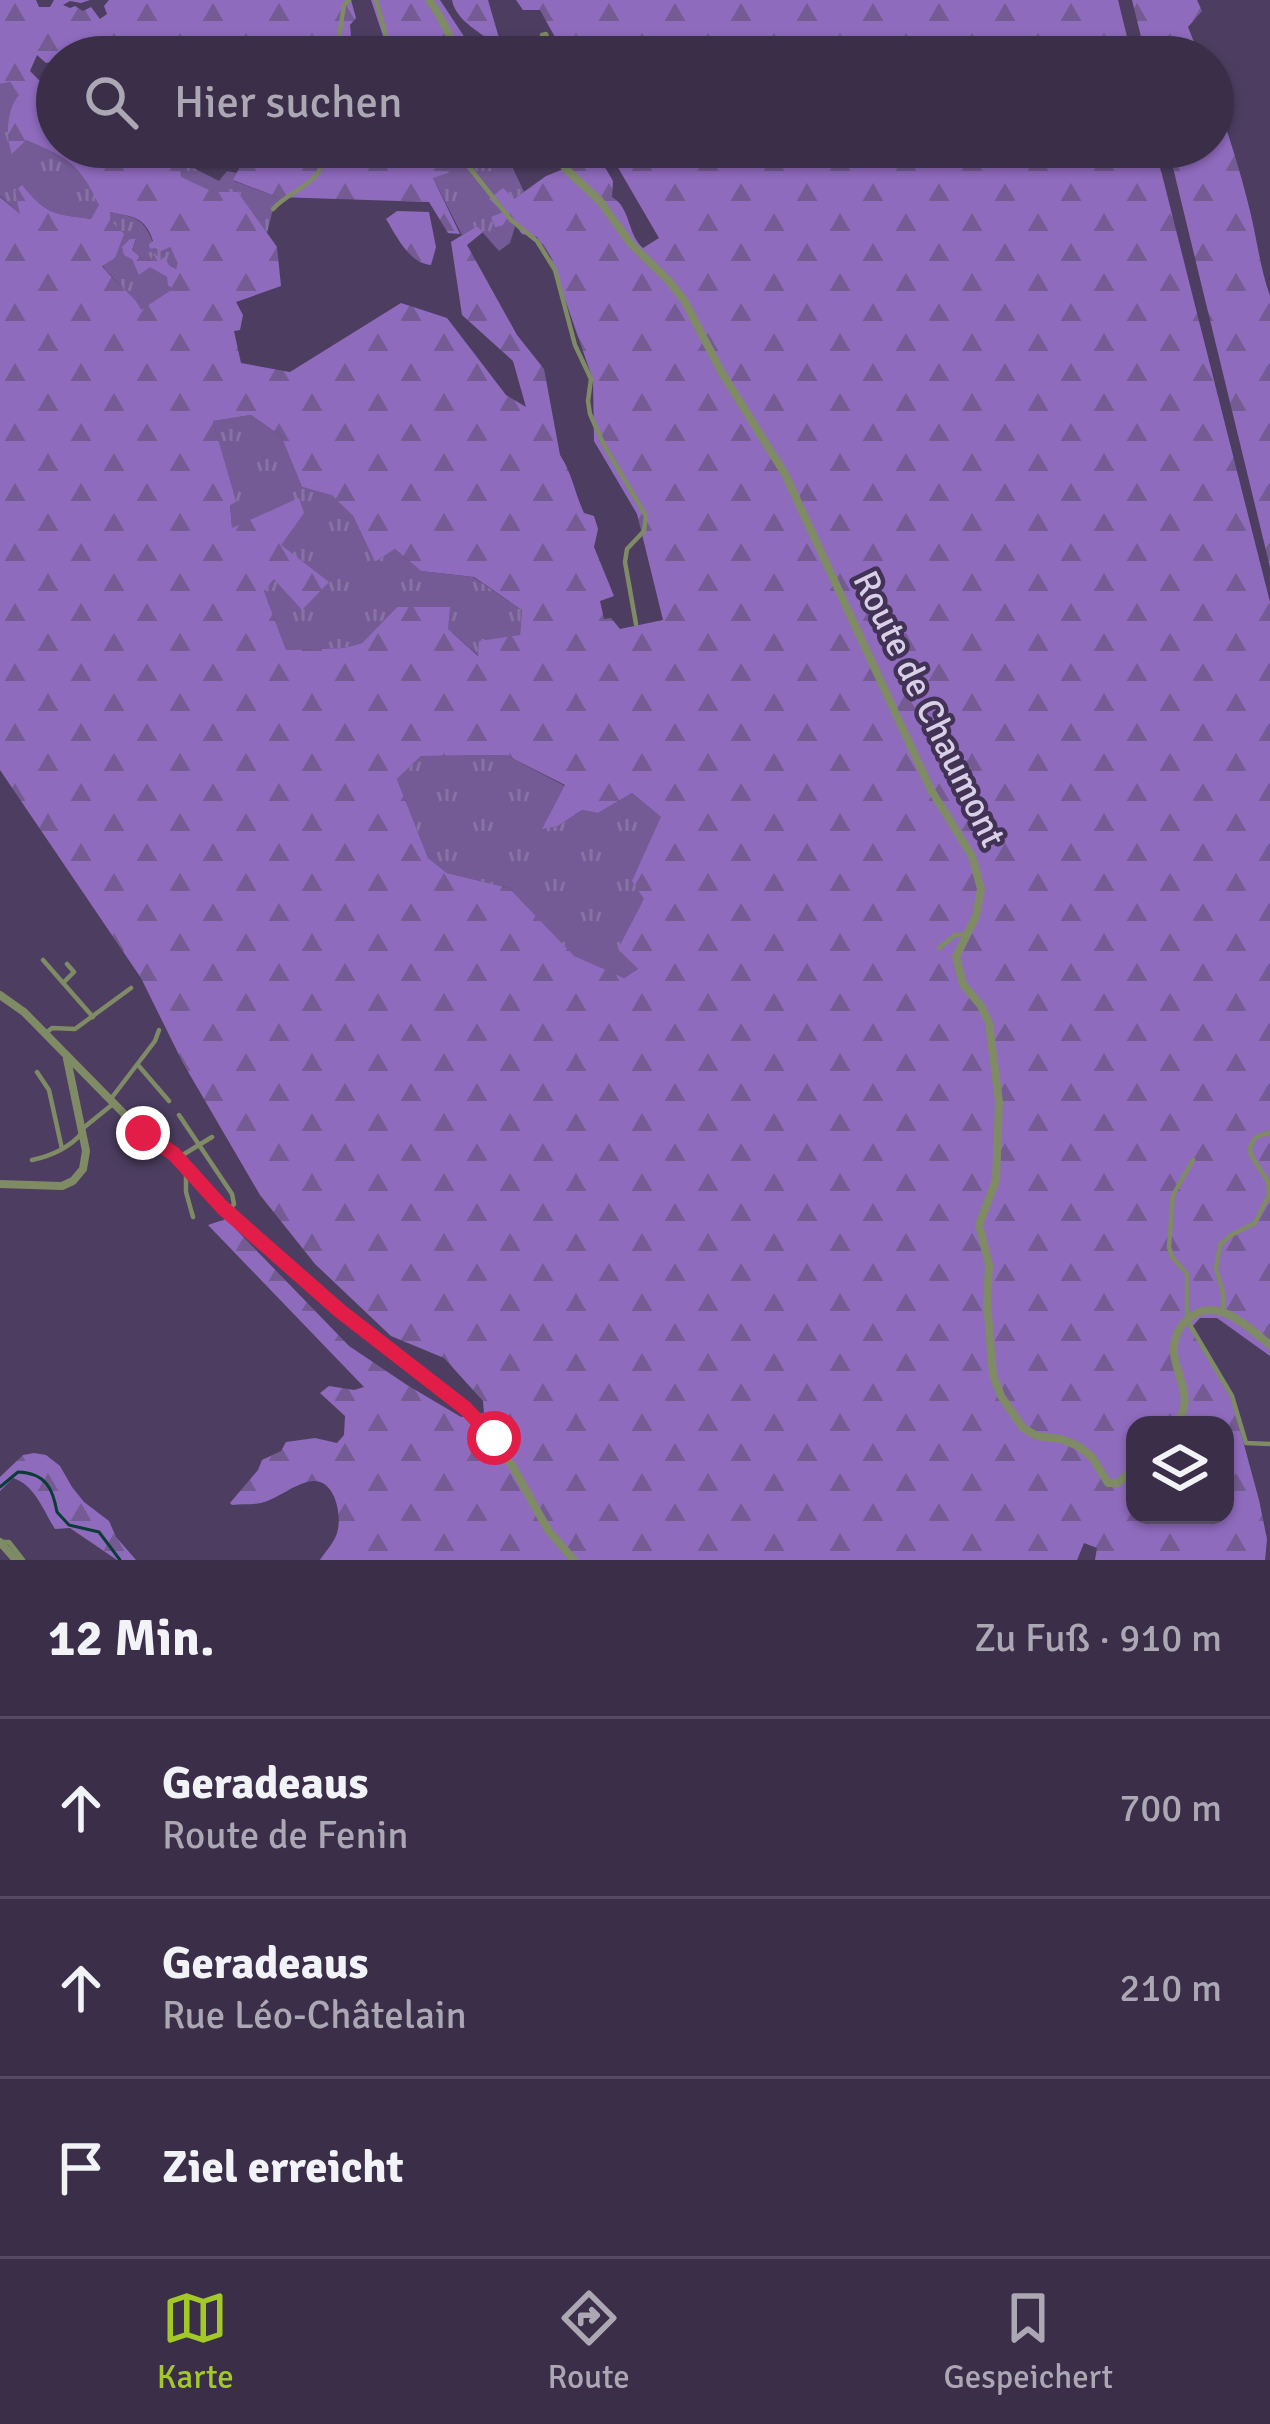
<!DOCTYPE html>
<html lang="de">
<head>
<meta charset="utf-8">
<style>
	:root { --surface:#3a2e49; --page:#453a53; --text:#f1f3f6; --muted:#aba8b4; --line:#544a61; --accent:#a2c928 }
	body { margin:0; font-family:Signika,sans-serif; background:var(--page); color:var(--text) }
	.controls { position:absolute; right:36px; bottom:36px; display:grid; overflow:hidden; border-radius:24px; box-shadow:0 3px 9px #0004 }
	.controls button { width:108px; height:108px; display:grid; place-items:center; padding:0; border:0; border-bottom:3px solid var(--line); background:var(--surface); color:var(--text); font:60px sans-serif }
	.stop { position:absolute; width:36px; height:36px; margin:-27px; border:9px solid #e11d48; border-radius:50%; background:#fff }
	.stop.end { background:#e11d48; border-color:#fff; box-shadow:0 3px 12px #0008 }
	.list { margin:0; padding:0; list-style:none }
	h2 { display:flex; justify-content:space-between; align-items:center; height:156px; margin:0; padding:0 48px; font-size:51px }
	h2 small { font-size:39px; font-weight:400; color:var(--muted) }
	.list li { display:grid; grid-template-columns:78px 1fr auto; gap:36px; align-items:center; box-sizing:border-box; height:180px; padding:0 48px; border-top:3px solid var(--line) }
	.list b { display:block; font-size:45px; white-space:nowrap }
	.list p { margin:0; font-size:39px; white-space:nowrap; color:var(--muted) }
	.list em { font-size:39px; font-style:normal; color:var(--muted) }
	.icon { flex:none; width:66px; height:66px; fill:none; stroke:currentColor; stroke-width:2; stroke-linecap:round; stroke-linejoin:round }
	.map { position:relative; flex:none; width:1270px; height:1560px; overflow:hidden }
	.search { position:absolute; background:var(--surface); box-shadow:0 3px 9px #0004; left:36px; right:36px; top:36px; height:132px; display:flex; align-items:center; gap:30px; box-sizing:border-box; padding:0 42px; border-radius:66px; color:var(--muted); font-size:45px }
	.sheet { height:696px; background:var(--surface) }
	nav { display:flex; justify-content:space-around; align-items:center; box-sizing:border-box; height:168px; border-top:3px solid var(--line); background:var(--surface); font-size:33px; color:var(--muted) }
	nav a { display:grid; justify-items:center; gap:6px }
	nav .on { color:var(--accent) }
	.map>svg:first-child { display:block }
</style>
</head>
<body>
<div class="map">
<svg width="1270" height="1560" viewBox="0 0 1270 1560">
	<defs>
		<pattern id="grass-tufts" width="24" height="20" patternUnits="userSpaceOnUse" patternTransform="scale(3)"><rect width="24" height="20" fill="#745b95"/><path d="M3 7l-1-3M5 7V3M7 7l1-3M15 17l-1-3M17 17v-4M19 17l1-3" fill="none" stroke="#8772a4"/></pattern>
		<pattern id="forest-firs" width="22" height="20" patternUnits="userSpaceOnUse" patternTransform="scale(3)"><rect width="22" height="20" fill="#8f6bbd"/><path d="M5 1l3.5 6h-7zM16 11l3.5 6h-7z" fill="#745b93"/></pattern>
	</defs>
	<rect width="100%" height="100%" fill="#4d3e61"/>
	<path fill="url(#grass-tufts)" d="M10,82L20,95L13,153L26,139C68,157 79,162 100,205L91,219C54,214 46,215 22,186L21,215L0,196V84Z
		M401,147H456L462,154L474,147H503L524,192L514,199L504,212L515,227L510,243L499,251L477,226L462,235L433,178L435,165L406,157Z
		M178,160L219,181L227,171L237,173L234,181L277,197H285L273,209L267,233L238,192H214L180,177Z
		M109,212C139,218 144,218 155,248L169,246L179,263L176,269L161,260L144,261L132,250L136,240L130,239L132,259L140,274L150,266L167,277L174,290L141,311C136,296 113,281 102,265L115,258Z
		M251,415L281,436L302,487L332,494L353,516L375,562L395,549L421,571L473,577L522,610L520,636L480,657L448,629L397,607L362,643L344,648L286,650L264,591L273,578L280,545L303,513L232,529L230,504L235,502L213,421Z
		M506,755L565,786L543,828L558,826L582,810L598,813L632,793L661,817L645,899L619,949L638,969L624,978L574,957L509,888L447,873L428,858L397,779L421,756Z"/>
	<path fill="url(#forest-firs)" fill-rule="evenodd" d="M0,0H36L39,7H50L54,0H90L81,3L70,1L63,5L70,8L75,6L83,11L91,7L100,19L107,14L104,6L109,0H351L356,18L350,25L353,57H57V65L50,62L46,63L37,55L30,71L41,82L39,91L57,98V147H150L179,163L181,177L214,192H238L277,247L281,286L236,302L243,315L240,330L234,331L241,363L290,372L401,303L447,318L506,395L526,407L513,361L462,315L451,242L477,226L483,232L467,245L517,335L544,369L560,455C572,473 575,494 584,513L594,516L598,529L594,547L614,596L600,601L604,619L611,618L620,629L663,620L637,514L594,441L593,380L550,256L537,237L522,234L513,223L495,227L491,217L503,212L489,199L503,188L514,199L546,176L586,160L585,147H593L613,181L612,197C631,208 627,234 643,248L659,238L606,147H1155L1270,602V1356L1217,1318H1200L1191,1328L1231,1397L1259,1500L1267,1539L1265,1560H1095L1097,1548L1084,1543L1077,1560H320C325,1552 332,1545 336,1536C343,1520 337,1481 314,1481C296,1482 278,1499 261,1503C252,1505 241,1504 232,1505L230,1503L258,1470L262,1460L281,1451L286,1442L315,1438L337,1443L344,1435L345,1416L320,1393L329,1386L354,1390L364,1387L208,1225L226,1219L349,1346L407,1385L461,1417L484,1413L483,1401L444,1358L391,1336L315,1264L260,1195L183,1063L141,978L0,770V197L20,214L15,191L22,185C46,215 54,214 91,219L99,205C79,163 68,157 26,140L12,154C5,136 7,109 19,95L10,82L0,84ZM110,212C133,217 145,216 153,241L149,244V249L155,248L161,251L170,247L178,263L176,269L169,265L164,257L161,260L154,253L150,261H144L132,250L136,239H130L122,247L124,255L132,259L139,275L150,267L167,277L168,285L173,289L141,310C136,296 113,281 102,266L115,258L124,234L110,220ZM251,415L281,436L302,487L332,495L353,516L375,562L395,549L421,571L474,577L522,610L520,635L479,641L478,656L448,629L450,607H397L362,643L344,648L286,650L264,591L274,579L302,610L329,582L281,545L304,513L299,498L232,528L230,505L236,502L213,421ZM506,755L565,785L542,829L558,826L582,810L598,813L632,793L661,817L632,881L644,899L618,949L638,969L624,978L574,956L509,888L447,873L428,858L397,779L421,756ZM1135,1425H1225V1515H1135Z
		M371,0H440L469,44L479,43L485,37C472,27 455,17 452,0H488L501,45L453,57H390Z
		M516,0H1118L1132,57H566L540,10H523Z
		M1132,0H1197L1202,11L1188,27L1200,57H1146Z
		M1213,90C1227,130 1240,169 1250,211C1257,239 1260,268 1270,296V567L1168,147H1213Z
		M250,147H401L407,156L420,149L430,156L435,164L450,152L456,157L448,173L433,178L460,234L448,233L429,202L277,197L233,180Z
		M397,211L429,212L436,247L431,265C409,263 397,237 386,219Z
		M34,1453L46,1455L60,1466L72,1487L84,1502L109,1521L116,1537L136,1560H117L70,1528L55,1529C43,1510 35,1485 13,1478L0,1491V1477L23,1455Z"/>
	<g fill="none" stroke-linecap="round" stroke-linejoin="round">
		<path stroke="#0c3c36" stroke-width="3" d="M0,1487L18,1472C46,1473 53,1489 57,1512L69,1525L99,1532L120,1560"/>
		<path stroke="#7e8b65" stroke-width="4.5" d="M376,0L392,57
			M542,41V35L546,34L554,57
			M329,57L339,37L344,5L349,0
			M453,147L511,220L537,241L555,270L575,345L591,379L588,401L590,414L603,443L646,516L644,531L627,549L625,562L636,624
			M567,170L574,147
			M273,209C293,187 331,182 320,147
			M939,948L955,935L968,934
			M43,960L93,1017
			M63,983L74,972L67,964
			M45,1034L52,1028L75,1029L131,988
			M138,1065L169,1101
			M37,1072L49,1090L62,1149
			M110,1100L155,1041L159,1030
			M179,1115L232,1194L234,1204L229,1211
			M82,1129L113,1104
			M181,1156L212,1137
			M32,1160C51,1156 69,1148 82,1133
			M1193,1160L1173,1195L1169,1247L1172,1257L1187,1274V1320L1232,1396L1246,1443L1270,1444
			M186,1167V1192L193,1217
			M1223,1311V1293L1216,1268L1220,1245L1231,1235L1255,1223L1269,1194L1268,1182L1251,1155L1250,1147L1256,1137L1270,1132
			M1,1542H9L23,1560"/>
		<path stroke="#7e8b65" stroke-width="8" d="M429,0C443,17 449,39 462,57
			M549,147L567,170L600,201L631,244L668,280L684,300L722,373L785,474L931,790L972,856L981,889L976,916L956,957L963,984L981,1006L989,1023L999,1102L996,1180L979,1225L989,1265L987,1302L993,1375L1001,1396L1023,1428L1037,1436L1061,1439L1078,1446L1092,1457L1108,1483H1118L1135,1467
			M0,995L24,1012L143,1133L174,1154L228,1212L340,1311L478,1421L513,1467L548,1530L574,1560
			M0,1184L62,1186L73,1181L83,1169L86,1151L67,1059
			M1175,1425C1196,1400 1177,1380 1174,1353C1173,1340 1178,1327 1188,1319C1216,1294 1248,1327 1270,1345
			M0,1542L16,1560"/>
	</g>
	<g fill="none" stroke-linecap="round" stroke-linejoin="round">
		<path stroke="#e11d48" stroke-width="15" d="M143,1133L174,1154L222,1207L340,1311L465,1408L494,1438"/>
	</g>
	<g text-anchor="middle" dominant-baseline="central" stroke-width="9" stroke-linejoin="round" paint-order="stroke">
		<g font-size="36" fill="#d8d0e6" stroke="#423356">
			<text transform="translate(929 709) rotate(64)">Route de Chaumont</text>
		</g>
	</g>
</svg>
<div class="controls">
<button><svg class="icon" aria-label="layers" viewBox="0 0 24 24"><path d="M12 4l9 5-9 5-9-5zM3 14l9 5 9-5"/></svg></button>
</div>
<div class="stop" style="left:494px;top:1438px"></div>
<div class="stop end" style="left:143px;top:1133px"></div>
<div class="search"><svg class="icon" aria-label="search" viewBox="0 0 24 24"><circle cx="10" cy="10" r="6"/><path d="M15 15l6 6"/></svg>Hier suchen</div>
</div>
<section class="sheet">
<h2>12 Min.<small>Zu Fuß · 910 m</small></h2>
<ul class="list">
<li><svg class="icon" aria-label="ahead" viewBox="0 0 24 24"><path d="M12 20V5M6 11l6-6 6 6"/></svg><div><b>Geradeaus</b><p>Route de Fenin</p></div><em>700 m</em></li>
<li><svg class="icon" aria-label="ahead" viewBox="0 0 24 24"><path d="M12 20V5M6 11l6-6 6 6"/></svg><div><b>Geradeaus</b><p>Rue Léo-Châtelain</p></div><em>210 m</em></li>
<li><svg class="icon" aria-label="arrive" viewBox="0 0 24 24"><path d="M6 21V4h12l-3 4 3 4H6"/></svg><div><b>Ziel erreicht</b></div></li>
</ul>
</section>
<nav>
<a class="on"><svg class="icon" aria-label="map" viewBox="0 0 24 24"><path d="M3 6l6-2 6 2 6-2v14l-6 2-6-2-6 2zM9 4v14M15 6v14"/></svg>Karte</a>
<a><svg class="icon" aria-label="directions" viewBox="0 0 24 24"><path d="M12 3l9 9-9 9-9-9zM9 14v-3h6M13 9l2 2-2 2"/></svg>Route</a>
<a><svg class="icon" aria-label="saved" viewBox="0 0 24 24"><path d="M7 4h10v16l-5-4-5 4z"/></svg>Gespeichert</a>
</nav>
</body>
</html>
